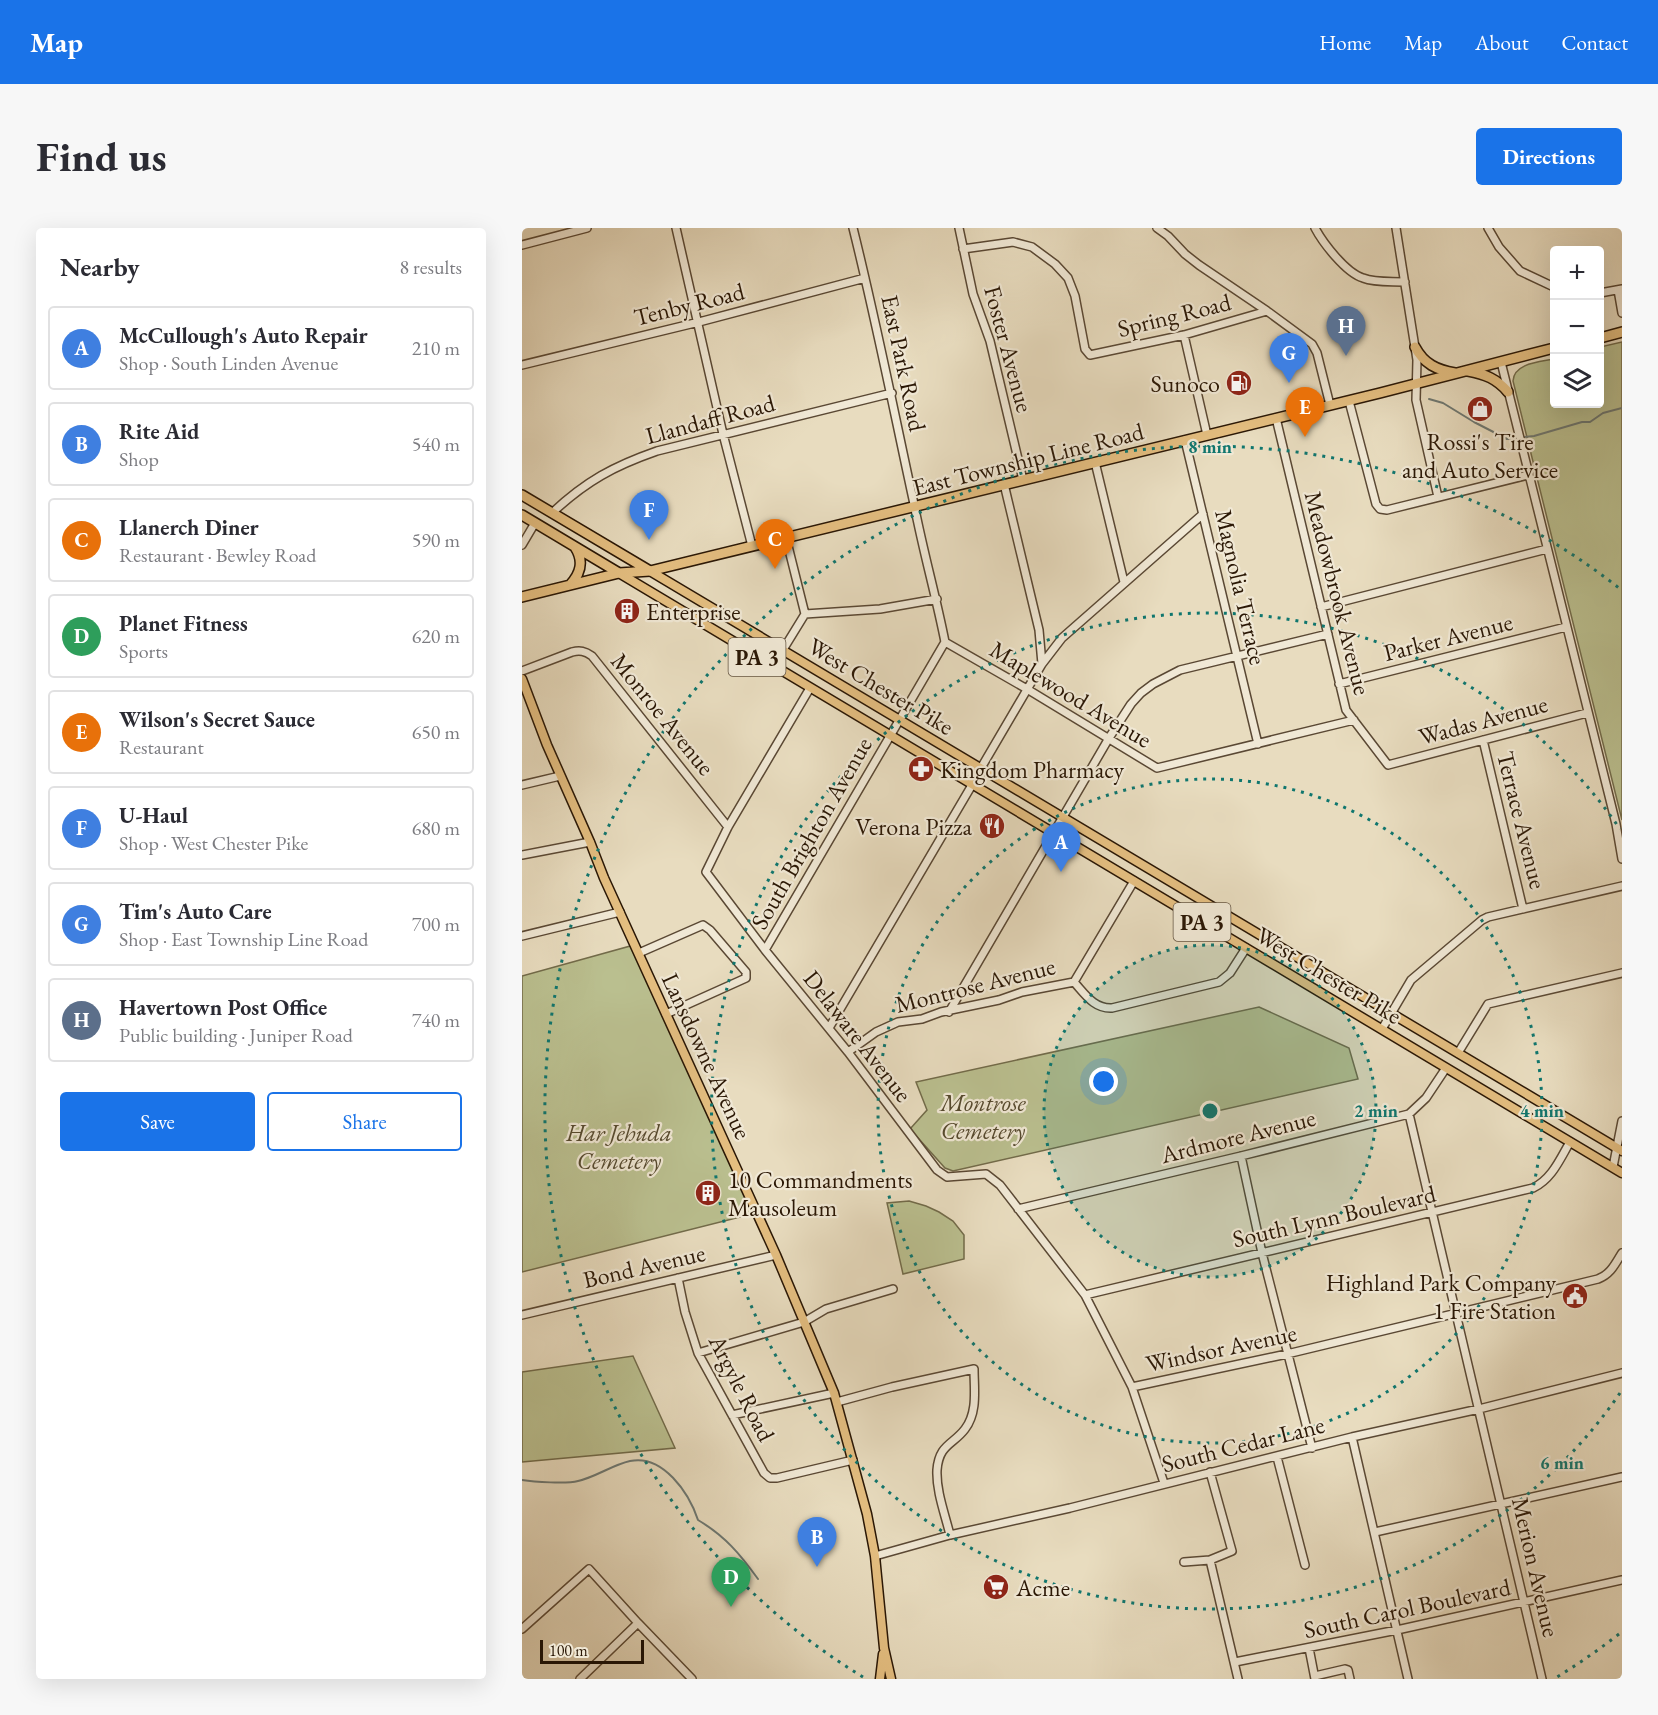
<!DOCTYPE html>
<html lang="en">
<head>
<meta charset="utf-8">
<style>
	:root { --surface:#fff; --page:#f7f7f7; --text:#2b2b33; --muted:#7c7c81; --line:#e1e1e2; --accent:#1a73e8 }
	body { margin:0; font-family:"EB Garamond",serif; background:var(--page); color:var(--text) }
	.controls { position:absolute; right:18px; top:18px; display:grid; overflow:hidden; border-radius:6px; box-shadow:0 6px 24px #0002 }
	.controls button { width:54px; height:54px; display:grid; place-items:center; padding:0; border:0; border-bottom:2px solid var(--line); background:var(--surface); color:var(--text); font:30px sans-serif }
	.scale { position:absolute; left:18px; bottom:15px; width:104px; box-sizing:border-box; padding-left:6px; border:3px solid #2a1705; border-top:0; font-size:16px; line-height:21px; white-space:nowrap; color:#2a1705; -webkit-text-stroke:4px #f0e8d5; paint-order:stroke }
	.you { position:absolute; left:582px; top:854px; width:21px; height:21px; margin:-15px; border:4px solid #fff; border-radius:50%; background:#1a73e8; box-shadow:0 0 0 9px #1a73e833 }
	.badge { display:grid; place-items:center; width:39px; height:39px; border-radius:50%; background:var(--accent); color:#fff; font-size:20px; font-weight:700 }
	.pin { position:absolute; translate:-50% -50px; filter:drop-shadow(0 2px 3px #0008) }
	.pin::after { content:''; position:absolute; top:32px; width:21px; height:18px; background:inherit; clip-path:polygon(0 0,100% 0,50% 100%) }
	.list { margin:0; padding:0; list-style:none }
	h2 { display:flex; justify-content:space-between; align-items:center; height:78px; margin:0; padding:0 24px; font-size:26px }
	h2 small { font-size:20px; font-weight:400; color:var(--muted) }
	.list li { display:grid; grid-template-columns:39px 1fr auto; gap:18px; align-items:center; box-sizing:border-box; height:84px; margin:0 12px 12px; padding:0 12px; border:2px solid var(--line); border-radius:6px }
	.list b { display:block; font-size:22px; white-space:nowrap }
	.list p { margin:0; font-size:20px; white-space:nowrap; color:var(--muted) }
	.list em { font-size:20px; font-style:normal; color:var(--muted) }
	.actions { display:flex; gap:12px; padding:18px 24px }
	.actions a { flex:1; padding:14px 0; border:2px solid var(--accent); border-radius:6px; text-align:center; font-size:21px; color:var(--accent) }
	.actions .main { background:var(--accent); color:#fff }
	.icon { flex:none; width:33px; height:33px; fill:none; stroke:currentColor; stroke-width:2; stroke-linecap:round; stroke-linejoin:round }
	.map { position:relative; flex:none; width:1100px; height:1451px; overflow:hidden; border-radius:6px }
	header { display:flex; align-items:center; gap:36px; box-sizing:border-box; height:84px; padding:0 30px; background:var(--accent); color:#fff }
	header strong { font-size:28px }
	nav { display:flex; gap:33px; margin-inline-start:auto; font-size:21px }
	.intro { display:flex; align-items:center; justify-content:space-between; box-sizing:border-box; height:144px; padding:0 36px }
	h1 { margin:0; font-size:42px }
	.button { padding:15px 27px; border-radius:6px; background:var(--accent); color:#fff; font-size:21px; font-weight:700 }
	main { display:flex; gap:36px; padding:0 36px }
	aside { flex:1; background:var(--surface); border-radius:6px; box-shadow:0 6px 24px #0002 }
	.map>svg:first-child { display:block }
</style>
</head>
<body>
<header>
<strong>Map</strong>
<nav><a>Home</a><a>Map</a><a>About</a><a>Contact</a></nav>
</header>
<div class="intro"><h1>Find us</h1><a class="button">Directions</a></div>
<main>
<aside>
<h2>Nearby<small>8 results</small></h2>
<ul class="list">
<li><span class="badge" style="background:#3f7fe0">A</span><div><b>McCullough's Auto Repair</b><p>Shop · South Linden Avenue</p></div><em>210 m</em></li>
<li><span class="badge" style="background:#3f7fe0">B</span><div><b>Rite Aid</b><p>Shop</p></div><em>540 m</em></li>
<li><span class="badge" style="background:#e8710a">C</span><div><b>Llanerch Diner</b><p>Restaurant · Bewley Road</p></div><em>590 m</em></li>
<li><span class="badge" style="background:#2e9e5b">D</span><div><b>Planet Fitness</b><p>Sports</p></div><em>620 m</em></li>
<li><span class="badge" style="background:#e8710a">E</span><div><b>Wilson's Secret Sauce</b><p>Restaurant</p></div><em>650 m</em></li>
<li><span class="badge" style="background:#3f7fe0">F</span><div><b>U-Haul</b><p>Shop · West Chester Pike</p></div><em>680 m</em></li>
<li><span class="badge" style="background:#3f7fe0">G</span><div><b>Tim's Auto Care</b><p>Shop · East Township Line Road</p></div><em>700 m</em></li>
<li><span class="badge" style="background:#5c6f8a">H</span><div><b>Havertown Post Office</b><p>Public building · Juniper Road</p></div><em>740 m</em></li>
</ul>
<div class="actions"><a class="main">Save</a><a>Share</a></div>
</aside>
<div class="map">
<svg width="1100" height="1451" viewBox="0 0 1100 1451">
	<rect width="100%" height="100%" fill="#e8dcbf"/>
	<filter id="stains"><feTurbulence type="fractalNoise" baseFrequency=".00333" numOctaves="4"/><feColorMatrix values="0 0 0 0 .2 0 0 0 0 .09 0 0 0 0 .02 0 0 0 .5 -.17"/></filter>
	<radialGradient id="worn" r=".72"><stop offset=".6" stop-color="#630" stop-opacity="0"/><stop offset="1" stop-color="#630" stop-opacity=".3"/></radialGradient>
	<path fill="#babf8f" stroke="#726b4a" stroke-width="1.5" d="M1100,114V592L991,153C992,135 1018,134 1032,131V176H1078V119Z
		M112,717L234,985L0,1044V748Z
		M737,779L827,820L836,851L431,943L423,940L388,901L405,882L394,854Z
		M387,973L404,978L417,984L431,993L442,1007V1031L381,1046L365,975Z
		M111,1128L153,1220L0,1234V1144Z"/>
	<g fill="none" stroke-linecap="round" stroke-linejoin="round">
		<path stroke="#6e7872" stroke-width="2" d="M907,171L921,175L952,194L985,211L1012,208L1060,194H1068L1081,185L1100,180
			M0,1252C12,1254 45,1256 56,1253C74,1249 90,1237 108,1233C141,1226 167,1265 176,1292C203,1308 218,1326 236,1351"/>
		<g stroke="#5a4834" stroke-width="10">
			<path id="minor" d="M154,0L201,206L230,318
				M437,0L451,66L468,113L501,252
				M635,0L646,8L663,26L677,37L745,83L790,116L795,125L808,177
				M793,0C801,15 824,45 841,50C854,55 870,53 883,54
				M874,0L895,132L894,172L916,269
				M966,0L977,19L998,43L1032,59
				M0,17L65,0
				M441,21L491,14L510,19L533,36L546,50L553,68L563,121L568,127L662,107L745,83
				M1096,62L1100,85
				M1078,65L1100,61
				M662,107L685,207
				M979,134L1094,596L1100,631
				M0,137L177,94L343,50
				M827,173L854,276L858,281L865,282L1006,247
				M754,190L824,482L866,537L1065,485
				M663,212L736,516
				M573,234L602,354
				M482,256L517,402L520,436
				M30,285C64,253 92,238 135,223L370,165
				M264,310L283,386
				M0,317L13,295
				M799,379L1025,321
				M283,386L358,381L415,371
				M423,414L505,461L635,540L832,492
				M251,438L283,386
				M0,443L50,424C58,422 63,423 70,428L206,599
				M817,456L1044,399
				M288,460L206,599L184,644L243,722L326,824L415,942L425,949L464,946L478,957L563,1067L610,1159L642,1255
				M961,512L1001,681
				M459,540L520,436L540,410L681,286
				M0,557L38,548
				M0,627L68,614
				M0,708L98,684
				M243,722L423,414C414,368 401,323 392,276C372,184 354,92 331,0
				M117,725L181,697L188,702L224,744V750L144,786
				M552,754C563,766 572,781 590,780L697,754L708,745L724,720
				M427,784L587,510L609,476L619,465L631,456L658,442L806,406
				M307,800L450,557
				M860,801L889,752L960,692L966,689L1100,658
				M326,824L354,804L376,794L400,791L419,784L477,772L500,764L552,754L612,653
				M936,825L966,776L1100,745
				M887,886L1020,1451
				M719,928L740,1025L790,1220
				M1091,939L1100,893
				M496,981L719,928L887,886L904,870L924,840
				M156,1050L163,1084L176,1125L242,1245L248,1250H255L331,1232
				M563,1067L1011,960C1030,951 1038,931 1048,914
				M0,1087L254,1027
				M176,1125L282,1094L304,1081L371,1061
				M610,1159L765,1126L1076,1051C1089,1046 1093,1036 1100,1025
				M315,1174L370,1159L452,1141C452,1161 456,1184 443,1201C431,1217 417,1216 415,1242C414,1263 423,1286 428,1307
				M210,1187L312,1165
				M830,1209L886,1451
				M755,1229L783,1337
				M853,1304L1100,1249
				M353,1328L428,1307L548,1280L830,1209L957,1181L1100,1145
				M688,1332L716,1451
				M662,1334L688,1332L710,1323L688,1244
				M0,1401L67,1341L116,1395L170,1451
				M787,1420L793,1451
				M713,1434L875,1402L1100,1352
				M793,1448L823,1441L826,1442L828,1451
				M58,1451L116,1395"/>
		</g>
		<g stroke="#2a1705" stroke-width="11">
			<path id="major" d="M128,343L1100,923
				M97,345L1100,945
				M0,451L25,517L68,614L82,650L254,1027L312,1165L345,1286L353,1328L362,1420L369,1451
				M358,1451L361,1426"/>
		</g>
		<g stroke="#2a1705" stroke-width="12">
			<path id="highway" d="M1078,110L1100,104
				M893,119C902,136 915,142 933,145
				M946,143C963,146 975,151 986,164
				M0,267L128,343
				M0,287L97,345
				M48,357C59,345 62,333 53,319
				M0,369L97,345L128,343L858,165L1032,120"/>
		</g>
		<use href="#minor" stroke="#f0e8d5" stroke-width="7"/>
		<use href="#major" stroke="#e4be80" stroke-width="8"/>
		<use href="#highway" stroke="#e4be80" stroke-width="9"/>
	</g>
	<circle cx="688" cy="883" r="166" fill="#0f766e" fill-opacity=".12"/>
	<g fill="none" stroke="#0f766e" stroke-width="3" stroke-dasharray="3 6">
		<circle cx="688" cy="883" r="166"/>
		<circle cx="688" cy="883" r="332"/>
		<path d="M1098 1165A498 498 0 1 1 1098 601"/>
		<path d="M1097 1406A664 664 0 0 1 1035 1449M341 1449A664 664 0 1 1 1097 360"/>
	</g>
	<defs>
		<g id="fuel-disc" transform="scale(1.35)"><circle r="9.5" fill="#8f2418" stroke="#f0e8d5"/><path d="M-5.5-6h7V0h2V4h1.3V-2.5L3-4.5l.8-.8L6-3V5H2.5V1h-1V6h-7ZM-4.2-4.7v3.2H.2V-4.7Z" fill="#fff"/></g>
		<g id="shop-disc" transform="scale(1.35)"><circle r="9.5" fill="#8f2418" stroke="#f0e8d5"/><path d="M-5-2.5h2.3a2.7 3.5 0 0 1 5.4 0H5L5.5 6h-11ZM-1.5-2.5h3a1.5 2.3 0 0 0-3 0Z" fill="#fff"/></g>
		<g id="building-disc" transform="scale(1.35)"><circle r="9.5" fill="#8f2418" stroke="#f0e8d5"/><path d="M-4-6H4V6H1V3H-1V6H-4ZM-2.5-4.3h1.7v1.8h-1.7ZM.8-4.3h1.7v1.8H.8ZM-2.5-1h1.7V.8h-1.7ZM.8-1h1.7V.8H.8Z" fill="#fff"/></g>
		<g id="pharmacy-disc" transform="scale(1.35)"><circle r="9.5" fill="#8f2418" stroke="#f0e8d5"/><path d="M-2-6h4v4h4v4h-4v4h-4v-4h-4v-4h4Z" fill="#fff"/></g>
		<g id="restaurant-disc" transform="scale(1.35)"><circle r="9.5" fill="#8f2418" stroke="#f0e8d5"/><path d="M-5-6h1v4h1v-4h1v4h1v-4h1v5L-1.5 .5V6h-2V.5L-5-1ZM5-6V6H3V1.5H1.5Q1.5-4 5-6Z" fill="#fff"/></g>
		<g id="civic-disc" transform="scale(1.35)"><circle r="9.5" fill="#8f2418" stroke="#f0e8d5"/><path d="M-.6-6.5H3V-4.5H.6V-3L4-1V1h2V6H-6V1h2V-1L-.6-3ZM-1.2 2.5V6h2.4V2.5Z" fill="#fff"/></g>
		<g id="supermarket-disc" transform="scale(1.35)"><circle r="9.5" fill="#8f2418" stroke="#f0e8d5"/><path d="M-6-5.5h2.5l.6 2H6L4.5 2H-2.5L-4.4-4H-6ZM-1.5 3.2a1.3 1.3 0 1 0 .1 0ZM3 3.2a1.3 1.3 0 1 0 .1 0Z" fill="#fff"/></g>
	</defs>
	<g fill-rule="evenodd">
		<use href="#fuel-disc" x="717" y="155"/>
		<use href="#shop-disc" x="958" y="181"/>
		<use href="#building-disc" x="105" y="383"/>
		<use href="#pharmacy-disc" x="399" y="541"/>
		<use href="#restaurant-disc" x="470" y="598"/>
		<use href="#building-disc" x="186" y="965"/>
		<use href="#civic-disc" x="1053" y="1068"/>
		<use href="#supermarket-disc" x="474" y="1359"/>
	</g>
	<g text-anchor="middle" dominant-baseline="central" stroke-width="4.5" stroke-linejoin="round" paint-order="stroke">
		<g fill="#f0e8d5" stroke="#655643" stroke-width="1.5">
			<rect x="206.5" y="410" width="57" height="38" rx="4.5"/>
			<rect x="651.5" y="675" width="57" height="38" rx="4.5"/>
		</g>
		<g font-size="22" font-weight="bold" fill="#2a1705">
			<text x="235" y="429">PA 3</text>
			<text x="680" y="694">PA 3</text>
		</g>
		<g font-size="24" fill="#2a1705" stroke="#f0e8d5">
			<text transform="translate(167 76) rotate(-14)">Tenby Road</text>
			<text transform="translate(652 87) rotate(-14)">Spring Road</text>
			<text transform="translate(487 121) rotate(75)">Foster Avenue</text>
			<text transform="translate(382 135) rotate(78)">East Park Road</text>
			<text transform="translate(188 191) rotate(-15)">Llandaff Road</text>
			<text transform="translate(506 231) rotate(-14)">East Township Line Road</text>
			<text transform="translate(719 359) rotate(77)">Magnolia Terrace</text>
			<text transform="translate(816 365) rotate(76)">Meadowbrook Avenue</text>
			<text transform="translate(926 409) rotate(-14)">Parker Avenue</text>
			<text transform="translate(359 458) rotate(31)">West Chester Pike</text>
			<text transform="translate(549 466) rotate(31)">Maplewood Avenue</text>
			<text transform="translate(141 486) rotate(51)">Monroe Avenue</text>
			<text transform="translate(961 492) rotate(-15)">Wadas Avenue</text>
			<text transform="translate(1000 592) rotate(76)">Terrace Avenue</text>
			<text transform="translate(289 605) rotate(-60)">South Brighton Avenue</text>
			<text transform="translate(807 747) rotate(31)">West Chester Pike</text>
			<text transform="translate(453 757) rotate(-14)">Montrose Avenue</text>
			<text transform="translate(336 808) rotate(52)">Delaware Avenue</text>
			<text transform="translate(185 828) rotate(65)">Lansdowne Avenue</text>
			<text transform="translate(716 908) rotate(-14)">Ardmore Avenue</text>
			<text transform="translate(812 988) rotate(-13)">South Lynn Boulevard</text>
			<text transform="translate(122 1038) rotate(-13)">Bond Avenue</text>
			<text transform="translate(699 1120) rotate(-12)">Windsor Avenue</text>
			<text transform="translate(220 1160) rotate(63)">Argyle Road</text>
			<text transform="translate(721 1216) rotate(-14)">South Cedar Lane</text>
			<text transform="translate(1014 1339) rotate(77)">Merion Avenue</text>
			<text transform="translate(885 1380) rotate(-12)">South Carol Boulevard</text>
		</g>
		<g font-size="24" fill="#2a1705" stroke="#f0e8d5" text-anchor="start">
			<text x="698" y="155" text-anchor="end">Sunoco</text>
			<text x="958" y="213" text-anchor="middle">Rossi's Tire<tspan x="958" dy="28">and Auto Service</tspan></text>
			<text x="124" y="383">Enterprise</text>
			<text x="418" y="541">Kingdom Pharmacy</text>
			<text x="450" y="598" text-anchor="end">Verona Pizza</text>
			<text x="206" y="951">10 Commandments<tspan x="206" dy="28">Mausoleum</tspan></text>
			<text x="1034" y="1054" text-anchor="end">Highland Park Company<tspan x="1034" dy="28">1 Fire Station</tspan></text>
			<text x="494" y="1359">Acme</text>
		</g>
		<g font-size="24" font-style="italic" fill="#55492e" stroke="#f0e8d5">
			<text x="461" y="874">Montrose<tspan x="461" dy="28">Cemetery</tspan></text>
			<text x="97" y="904">Har Jehuda<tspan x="97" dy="28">Cemetery</tspan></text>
		</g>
	</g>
	<circle cx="688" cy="883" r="9" fill="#0f766e" stroke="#f0e8d5" stroke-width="3"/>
	<g font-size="18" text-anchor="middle" font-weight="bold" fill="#0f766e" stroke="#f0e8d5" stroke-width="4.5" stroke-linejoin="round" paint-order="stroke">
		<text x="688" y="225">8 min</text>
		<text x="854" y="889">2 min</text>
		<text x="1020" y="889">4 min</text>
		<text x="1040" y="1241">6 min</text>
	</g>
	<rect width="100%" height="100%" filter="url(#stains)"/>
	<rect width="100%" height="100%" fill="url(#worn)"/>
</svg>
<div class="controls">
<button>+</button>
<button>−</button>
<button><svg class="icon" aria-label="layers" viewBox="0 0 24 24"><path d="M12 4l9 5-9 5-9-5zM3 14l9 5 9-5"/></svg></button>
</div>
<div class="scale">100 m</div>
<div class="you"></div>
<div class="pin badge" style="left:539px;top:644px;background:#3f7fe0">A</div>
<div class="pin badge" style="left:295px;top:1339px;background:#3f7fe0">B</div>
<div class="pin badge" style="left:253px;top:341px;background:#e8710a">C</div>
<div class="pin badge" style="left:209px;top:1379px;background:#2e9e5b">D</div>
<div class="pin badge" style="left:783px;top:209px;background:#e8710a">E</div>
<div class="pin badge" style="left:127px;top:312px;background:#3f7fe0">F</div>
<div class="pin badge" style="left:767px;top:155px;background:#3f7fe0">G</div>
<div class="pin badge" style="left:824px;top:128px;background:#5c6f8a">H</div>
</div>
</main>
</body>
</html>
